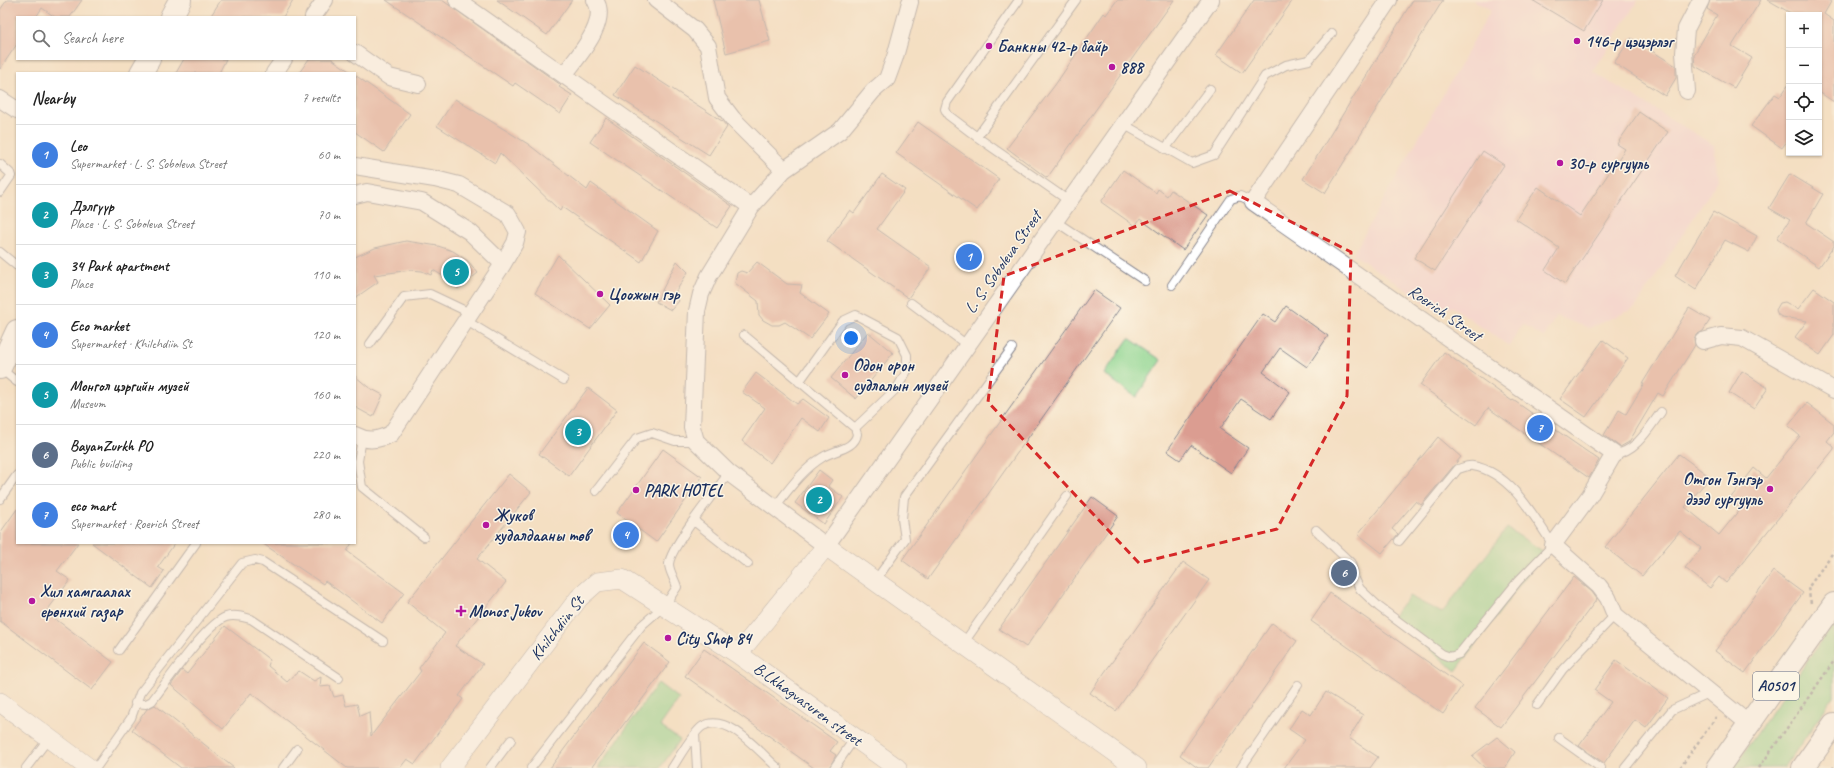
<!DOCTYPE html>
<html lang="en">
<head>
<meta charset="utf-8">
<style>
	:root { --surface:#fff; --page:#f2f2f2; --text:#222; --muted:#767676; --line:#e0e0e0; --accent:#b5179e }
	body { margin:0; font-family:Caveat,sans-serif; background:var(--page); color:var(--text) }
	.controls { position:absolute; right:12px; top:12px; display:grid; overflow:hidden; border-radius:0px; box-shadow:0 1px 3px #0004 }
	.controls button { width:36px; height:36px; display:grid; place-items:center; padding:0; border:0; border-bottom:1px solid var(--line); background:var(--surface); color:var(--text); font:20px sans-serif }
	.you { position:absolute; left:851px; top:338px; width:14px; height:14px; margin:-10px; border:3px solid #fff; border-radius:50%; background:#1a73e8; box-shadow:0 0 0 6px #1a73e833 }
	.badge { display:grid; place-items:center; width:26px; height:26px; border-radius:50%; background:var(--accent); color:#fff; font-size:13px; font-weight:700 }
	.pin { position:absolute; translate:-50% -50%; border:2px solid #fff; box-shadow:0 1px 4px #0006 }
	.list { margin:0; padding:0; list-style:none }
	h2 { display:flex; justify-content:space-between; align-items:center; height:52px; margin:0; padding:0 16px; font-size:17px }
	h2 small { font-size:13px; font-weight:400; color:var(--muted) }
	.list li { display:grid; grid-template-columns:26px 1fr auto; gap:12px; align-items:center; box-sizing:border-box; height:60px; padding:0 16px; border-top:1px solid var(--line) }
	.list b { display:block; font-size:15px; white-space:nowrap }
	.list p { margin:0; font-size:13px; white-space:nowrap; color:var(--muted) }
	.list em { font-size:13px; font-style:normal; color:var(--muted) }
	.icon { flex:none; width:22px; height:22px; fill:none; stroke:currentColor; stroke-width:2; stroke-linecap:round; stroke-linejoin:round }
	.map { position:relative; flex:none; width:1834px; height:768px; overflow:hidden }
	.search { position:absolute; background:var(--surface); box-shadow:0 1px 3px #0004; left:16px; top:16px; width:340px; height:44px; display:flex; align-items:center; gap:10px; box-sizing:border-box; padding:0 14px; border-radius:0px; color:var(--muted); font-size:15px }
	.panel { position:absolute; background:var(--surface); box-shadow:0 1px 3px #0004; left:16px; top:72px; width:340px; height:472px; border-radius:0px }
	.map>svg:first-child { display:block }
</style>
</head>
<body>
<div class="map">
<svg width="1834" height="768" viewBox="0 0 1834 768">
	<rect width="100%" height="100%" fill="#fcf5e5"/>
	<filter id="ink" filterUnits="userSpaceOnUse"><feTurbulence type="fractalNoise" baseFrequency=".025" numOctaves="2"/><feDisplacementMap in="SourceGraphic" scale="8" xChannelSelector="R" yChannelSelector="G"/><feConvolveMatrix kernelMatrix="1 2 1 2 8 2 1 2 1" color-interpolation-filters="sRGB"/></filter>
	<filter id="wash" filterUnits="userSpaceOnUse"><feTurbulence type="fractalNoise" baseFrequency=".012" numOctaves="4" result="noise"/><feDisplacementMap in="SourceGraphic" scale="16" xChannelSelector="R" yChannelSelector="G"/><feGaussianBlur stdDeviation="0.9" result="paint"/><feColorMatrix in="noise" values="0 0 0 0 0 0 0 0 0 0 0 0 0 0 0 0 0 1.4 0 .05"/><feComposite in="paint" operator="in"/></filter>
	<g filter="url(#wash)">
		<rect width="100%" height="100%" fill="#f4dfc2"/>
		<path fill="#f5cfd9" d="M1473,0H1638L1593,72L1714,145L1718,180L1635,308L1589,328L1556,316L1544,338L1523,324L1509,346L1453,307L1436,310L1353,254L1491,10Z"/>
		<path fill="#8dd590" stroke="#548277" d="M1129,338L1161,360L1136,397L1104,374Z
			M1507,528L1544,552L1456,671L1391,618L1409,596L1442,613Z
			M1834,623V696L1784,768H1733Z
			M658,683L679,699L660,726L680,740L660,768H598Z"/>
		<g id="blocks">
			<path fill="#db9d91" d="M7,0H82L70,17H55L42,8L36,17H17V44L0,69V10Z
				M221,0H293L283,17H210Z
				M386,0H442L561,85L559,87L572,95L560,114L515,83L513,86Z
				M497,0H572L547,35Z
				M713,0H759L770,41L726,53Z
				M1117,0H1174L1047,178L1007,148L1055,85L1104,13L1106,15Z
				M1254,0H1293L1242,73L1216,55Z
				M1413,0H1443L1325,193L1303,179Z
				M1532,0H1603L1584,31Z
				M1710,0H1761L1732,46L1752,58L1734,88L1695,66L1694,55L1717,15L1707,9Z
				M1768,0H1832L1824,14L1834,21V102L1819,92V15H1794Z
				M1631,38L1676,66V78L1665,96L1614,63Z
				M184,59H226L219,73H176Z
				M309,59H332L352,73H299Z
				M635,65L722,121L727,127L709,155L615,95Z
				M355,75L410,114L384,152L355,132Z
				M1789,84V138L1782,148L1751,126L1775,94L1780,97Z
				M455,99L528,144L587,190L591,183L658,231L641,262L562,207L560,211L500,153L495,163L437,126Z
				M1639,112L1668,132L1565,284L1545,270L1559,248L1516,219L1538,187L1580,216L1625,149L1617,144Z
				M606,118L732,206L717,228L590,142Z
				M918,122L999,179L977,210L896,153Z
				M1483,151L1504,165L1435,271L1414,258Z
				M1123,170L1156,193L1158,189L1167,196L1171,190L1208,215L1183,250L1140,219L1135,226L1101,202Z
				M882,174L905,190L877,229L931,267L908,298L827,241L850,210L854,213Z
				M1790,174L1823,194L1806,223L1834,242V246L1819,267L1777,238L1790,220L1769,208Z
				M1713,212L1757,236L1749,252L1725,240L1696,290L1675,276Z
				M406,241L438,246L453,251L468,261L478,273L458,289L451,281L433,270L431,275L422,271L411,270L374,275L378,282L355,298V257L375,248Z
				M558,255L610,305L590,329L535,293Z
				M677,261L688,272L675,293L679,301L671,310L656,302Z
				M757,262L787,284L802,285L800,293L829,314L810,339L785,322L779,325H772L763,320L759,315L758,301L735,283L737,273L741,271L747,273Z
				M1814,288L1834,302V335L1820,355L1795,337L1807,321L1782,317L1778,315L1776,310L1780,303L1785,302L1798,309Z
				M1094,290L1120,308L928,579L902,560Z
				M1286,306L1328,336L1307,367L1280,348L1263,372L1290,392L1271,419L1241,399L1220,429L1248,448L1231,473L1191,445L1180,460L1167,451L1263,314L1275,322Z
				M1689,308L1710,320L1703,331L1696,335L1694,339L1695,345L1663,396L1658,393L1629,442L1620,447L1604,435L1619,410L1626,414L1644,384H1642Z
				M868,332L893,353L856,399L831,378Z
				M1603,340L1628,358L1586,417L1560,399Z
				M1444,352L1512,401L1513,400L1599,460L1589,478L1488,408L1476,425L1420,385Z
				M1742,371L1768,388L1754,409L1729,393Z
				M756,373L797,404L803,399L829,418L820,432L801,418L770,463L742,441L765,408L742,392Z
				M355,376L368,387L383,395L373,417L355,407Z
				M588,388L617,410L569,476L539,454Z
				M1807,403L1834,424V432L1827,441L1834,447V449L1726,583L1719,577L1710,588L1685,568L1701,548L1680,531L1642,576L1605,547L1679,454L1710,477L1685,507L1719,535L1740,509L1729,500L1754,468L1766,478L1800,436L1788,426Z
				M1438,437L1461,457L1421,505L1416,501L1392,529L1398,534L1382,553L1358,534Z
				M663,449L702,477L656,542L617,513Z
				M819,470L832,480L828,486L843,497L824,524L795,503Z
				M509,474L531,492L477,559L506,582L455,646L483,664L459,696L463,699L415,764L407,759L400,768H347L251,693L223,729L171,685L182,670L187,674L225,626L270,660L268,666L287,682L299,671L314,681L321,677L320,687L330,686L334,697L343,695L346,706L357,704L360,716L369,712L371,736L421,671L419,668L445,633L407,602Z
				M1092,497L1118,516L1026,647L999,629Z
				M17,509V543H78L57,571L70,580L46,612L113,662L92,690L0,621V533Z
				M92,543H175L158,567L164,571L152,588Z
				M262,543H352L347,551L404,593L382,623L325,581L323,584Z
				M1183,562L1209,580L1116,711L1090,693Z
				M1773,571L1803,593L1745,673L1715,651Z
				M1574,577L1592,592L1597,599L1501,727L1475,708Z
				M1330,593L1462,686L1443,714L1311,621Z
				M1272,623L1297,641L1208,768H1198L1180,755Z
				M644,643L670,662L591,768H550Z
				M704,649L837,742L830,751L836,755L829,768H814L685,676Z
				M1616,660L1668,698L1646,728L1635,720L1604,763L1579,746L1611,702L1594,690Z
				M1326,692L1363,715L1349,738L1378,757L1370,768H1284L1305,740L1289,729L1302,709L1311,715Z
				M155,705L234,768H181L132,730L147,709Z
				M1497,737L1515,752L1505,768H1485L1472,756Z"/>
		</g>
	</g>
	<g filter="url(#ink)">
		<use href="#blocks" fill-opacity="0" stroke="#888790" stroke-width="1"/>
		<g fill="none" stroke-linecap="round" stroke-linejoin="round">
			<g stroke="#888790" stroke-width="10">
				<path id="service" d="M1019,0L947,102L945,109L948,115L977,137L1069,201
					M1123,124L1192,163L1214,155L1265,76L1286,65L1309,60L1332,33
					M977,137L1076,0
					M1165,149L1210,89
					M0,164L10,173L11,176L0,192
					M1055,221L1145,281
					M0,252L17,266
					M1172,285L1231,199L1240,196L1253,202
					M911,303L967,345
					M465,320L564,380
					M744,335L855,428L857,434C855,449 834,450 823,457C803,469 789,489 775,507
					M370,344L404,297L430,294L470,313
					M1,369L17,382
					M799,382L843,321L856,315L898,337L907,355V371L897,388L855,428
					M362,439L358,461L362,487L424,537
					M1614,454C1636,452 1649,428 1661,412
					M596,491L637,438L652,433L675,441H696
					M0,499L17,475
					M694,521L748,564
					M1316,530L1351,563L1354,577L1360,589L1379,607L1442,654L1450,657L1459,654L1518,581L1553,545C1534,516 1510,472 1473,466C1468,465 1462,468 1458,469L1399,541
					M875,581L905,539L902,519L904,497L1012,348
					M963,644L1067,496
					M119,650L196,543
					M135,703L146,704L152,701C167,682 206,624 226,617C234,614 243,617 251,619L339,678
					M1537,705L1563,669L1615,615
					M695,734L697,768
					M1559,738L1601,768
					M26,768L49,738
					M96,768L131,718L140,693L242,563L255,560L263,562L383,641
					M283,768L297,749
					M490,768L511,740
					M531,768L642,625L665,605L677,587C675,580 669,571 669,564C670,547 717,489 729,473
					M672,768C678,759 694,731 703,726C728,712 760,753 778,768
					M834,768L854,739
					M1241,768L1298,685
					M1625,768L1672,710L1711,692"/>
			</g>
			<g stroke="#888790" stroke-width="18">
				<path id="minor" d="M457,0L751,207
					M656,0L695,30L708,46L717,98L733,119L784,170
					M1389,0L1253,202L1614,454L1590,495L1553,545L1599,586L1608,598L1615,615L1749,724
					M910,2L895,57L887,79L873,91L840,131L784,170L751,207L709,276L701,294L697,311L692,427L696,441L729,473L826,546L1211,0
					M313,17L325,0
					M355,53L389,77L418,84
					M274,73L284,59
					M564,75C577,57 610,22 595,0
					M1687,91L1684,53L1686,29L1701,0
					M0,99L17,110
					M355,166L435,179L459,185L508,214L518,232L515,243L503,264
					M355,195L367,192L422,202L470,232L503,264L391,434C378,440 368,442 355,435
					M1703,341L1721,336L1742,338L1834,390"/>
			</g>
			<g stroke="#888790" stroke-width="20">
				<path id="tertiary" d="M738,654L826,546L1137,768
					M0,702L89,768
					M450,768L579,598L597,582L622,579L738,654L897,768"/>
			</g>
			<g stroke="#888790" stroke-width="24">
				<path id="primary" d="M171,17L180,0
					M141,73L149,59
					M0,368L17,331"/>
			</g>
			<g stroke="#888790" stroke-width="24">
				<path id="trunk" d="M1718,768L1834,604
					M1803,768L1834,724"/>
			</g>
			<path stroke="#888790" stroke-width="2.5" stroke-dasharray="3 3" stroke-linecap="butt" d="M1811,603L1808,588L1834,551
				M1680,768L1716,717
				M1759,768L1834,661
				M1833,768L1834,767"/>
			<use href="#service" stroke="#fff" stroke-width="8"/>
			<use href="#minor" stroke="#fff" stroke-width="16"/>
			<use href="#tertiary" stroke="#fff" stroke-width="19"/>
			<use href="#primary" stroke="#fff" stroke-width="22"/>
			<use href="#trunk" stroke="#fff" stroke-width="22"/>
		</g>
	</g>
	<path d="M0 0H1834V768H0ZM1230,191L1351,252L1347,396L1277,529L1139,563L988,402L1004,276Z" fill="#f4dfc2" fill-opacity=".55" fill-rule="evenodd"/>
	<path fill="none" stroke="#d62828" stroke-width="3" stroke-dasharray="8 5" stroke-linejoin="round" d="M1230,191L1351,252L1347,396L1277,529L1139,563L988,402L1004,276Z"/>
	<g fill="#b5179e" stroke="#fcf5e5" stroke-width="1.5">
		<circle cx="1577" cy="41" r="4"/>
		<circle cx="989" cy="46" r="4"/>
		<circle cx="1112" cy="67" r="4"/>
		<circle cx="1560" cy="163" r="4"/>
		<circle cx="600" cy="294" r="4"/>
		<circle cx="845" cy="375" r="4"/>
		<circle cx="1770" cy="489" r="4"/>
		<circle cx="636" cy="490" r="4"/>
		<circle cx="486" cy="525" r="4"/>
		<circle cx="32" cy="601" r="4"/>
		<path d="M459 605h4v4h4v4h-4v4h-4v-4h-4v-4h4z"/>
		<circle cx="668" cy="638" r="4"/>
	</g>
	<g text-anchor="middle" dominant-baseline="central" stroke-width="3" stroke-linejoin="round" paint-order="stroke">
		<rect fill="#fcf5e5" stroke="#5e6a86" stroke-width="1" x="1753" y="672" width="46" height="28" rx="3"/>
		<g font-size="16" font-weight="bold" fill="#1b2f5e">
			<text x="1776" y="686">A0501</text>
		</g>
		<g font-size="17" font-weight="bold" fill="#1b2f5e" stroke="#fcf5e5" text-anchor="start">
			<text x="1585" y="41">146-р цэцэрлэг</text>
			<text x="997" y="46">Банкны 42-р байр</text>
			<text x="1120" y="67">888</text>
			<text x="1568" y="163">30-р сургууль</text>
			<text x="608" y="294">Цоожын гэр</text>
			<text x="853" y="365">Одон орон<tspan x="853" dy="20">судлалын музей</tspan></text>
			<text x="1762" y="479" text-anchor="end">Отгон Тэнгэр<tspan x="1762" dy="20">дээд сургууль</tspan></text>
			<text x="644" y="490">PARK HOTEL</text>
			<text x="494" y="515">Жуков<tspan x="494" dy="20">худалдааны төв</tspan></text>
			<text x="40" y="591">Хил хамгаалах<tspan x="40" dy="20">ерөнхий газар</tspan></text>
			<text x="469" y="611">Monos Jukov</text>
			<text x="676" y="638">City Shop 84</text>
		</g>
		<g font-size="17" fill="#1b2f5e" stroke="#fcf5e5">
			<text transform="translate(1003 262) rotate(-55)">L. S. Soboleva Street</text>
			<text transform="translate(1445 313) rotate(35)">Roerich Street</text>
			<text transform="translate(557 628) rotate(-52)">Khilchdiin St</text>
			<text transform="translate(808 704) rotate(36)">B.Lkhagvasuren street</text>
		</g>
	</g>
</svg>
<div class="controls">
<button>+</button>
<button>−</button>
<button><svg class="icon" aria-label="locate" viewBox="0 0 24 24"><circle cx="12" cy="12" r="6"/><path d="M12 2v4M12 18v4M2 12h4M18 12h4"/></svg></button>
<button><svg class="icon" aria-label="layers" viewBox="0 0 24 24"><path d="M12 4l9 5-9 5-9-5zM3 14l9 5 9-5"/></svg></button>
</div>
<div class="you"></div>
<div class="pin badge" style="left:969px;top:257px;background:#3f7fe0">1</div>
<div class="pin badge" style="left:819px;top:500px;background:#0f9aa8">2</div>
<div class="pin badge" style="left:578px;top:432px;background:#0f9aa8">3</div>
<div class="pin badge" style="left:626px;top:535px;background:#3f7fe0">4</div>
<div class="pin badge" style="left:456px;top:272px;background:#0f9aa8">5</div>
<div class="pin badge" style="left:1344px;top:573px;background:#5c6f8a">6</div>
<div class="pin badge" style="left:1540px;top:428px;background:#3f7fe0">7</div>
<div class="search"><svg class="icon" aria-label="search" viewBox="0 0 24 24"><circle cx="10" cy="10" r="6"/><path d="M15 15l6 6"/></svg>Search here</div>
<section class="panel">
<h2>Nearby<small>7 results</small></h2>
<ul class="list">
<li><span class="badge" style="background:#3f7fe0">1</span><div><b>Leo</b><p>Supermarket · L. S. Soboleva Street</p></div><em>60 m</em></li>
<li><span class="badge" style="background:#0f9aa8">2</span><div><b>Дэлгүүр</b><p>Place · L. S. Soboleva Street</p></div><em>70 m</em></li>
<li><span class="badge" style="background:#0f9aa8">3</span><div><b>34 Park apartment</b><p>Place</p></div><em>110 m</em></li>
<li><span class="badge" style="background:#3f7fe0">4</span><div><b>Eco market</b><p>Supermarket · Khilchdiin St</p></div><em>120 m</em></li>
<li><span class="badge" style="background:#0f9aa8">5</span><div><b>Монгол цэргийн музей</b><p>Museum</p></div><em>160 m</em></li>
<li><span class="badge" style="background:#5c6f8a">6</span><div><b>BayanZurkh PO</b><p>Public building</p></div><em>220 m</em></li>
<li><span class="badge" style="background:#3f7fe0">7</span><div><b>eco mart</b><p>Supermarket · Roerich Street</p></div><em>280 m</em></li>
</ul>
</section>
</div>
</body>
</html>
